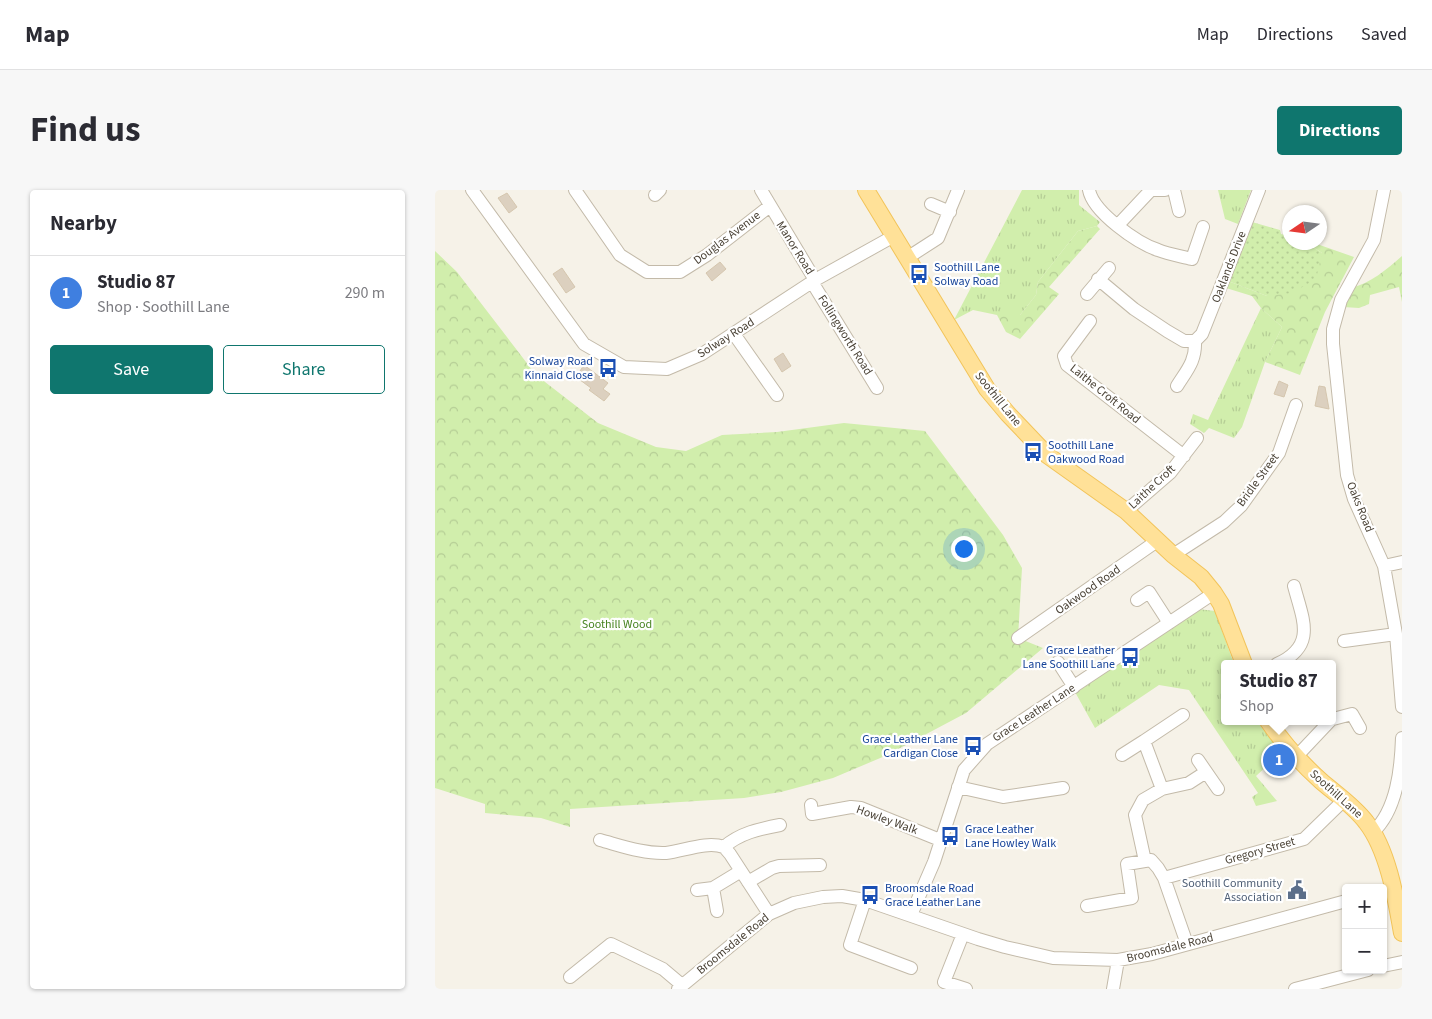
<!DOCTYPE html>
<html lang="en">
<head>
<meta charset="utf-8">
<style>
	:root { --surface:#fff; --page:#f7f7f7; --text:#2b2b33; --muted:#7c7c81; --line:#e1e1e2; --accent:#0f766e }
	body { margin:0; font-family:"Source Sans 3",sans-serif; background:var(--page); color:var(--text) }
	.controls { position:absolute; right:15px; bottom:15px; display:grid; overflow:hidden; border-radius:5px; box-shadow:0 1px 4px #0004 }
	.controls button { width:45px; height:45px; display:grid; place-items:center; padding:0; border:0; border-bottom:1px solid var(--line); background:var(--surface); color:var(--text); font:25px sans-serif }
	.compass { position:absolute; left:847px; top:15px; width:45px; height:45px; border-radius:50%; background:var(--surface); box-shadow:0 1px 4px #0004; rotate:257deg }
	.you { position:absolute; left:528px; top:358px; width:18px; height:18px; margin:-12px; border:4px solid #fff; border-radius:50%; background:#1a73e8; box-shadow:0 0 0 8px #1a73e833 }
	.badge { display:grid; place-items:center; width:32px; height:32px; border-radius:50%; background:var(--accent); color:#fff; font-size:16px; font-weight:700 }
	.pin { position:absolute; translate:-50% -50%; border:2px solid #fff; box-shadow:0 1px 5px #0006 }
	.popup { position:absolute; left:786px; top:470px; width:115px; height:65px; box-sizing:border-box; display:grid; place-content:center; border-radius:5px; background:var(--surface); filter:drop-shadow(0 1px 4px #0005); font-size:16px; white-space:nowrap; color:var(--muted) }
	.popup b { font-size:19px; color:var(--text) }
	.popup::after { content:''; position:absolute; left:50%; top:100%; margin-left:-10px; border:10px solid transparent; border-top-color:var(--surface) }
	.list { margin:0; padding:0; list-style:none }
	h2 { display:flex; justify-content:space-between; align-items:center; height:65px; margin:0; padding:0 20px; font-size:21px }
	h2 small { font-size:16px; font-weight:400; color:var(--muted) }
	.list li { display:grid; grid-template-columns:32px 1fr auto; gap:15px; align-items:center; box-sizing:border-box; height:75px; padding:0 20px; border-top:1px solid var(--line) }
	.list b { display:block; font-size:19px; white-space:nowrap }
	.list p { margin:0; font-size:16px; white-space:nowrap; color:var(--muted) }
	.list em { font-size:16px; font-style:normal; color:var(--muted) }
	.actions { display:flex; gap:10px; padding:15px 20px }
	.actions a { flex:1; padding:11px 0; border:1px solid var(--accent); border-radius:5px; text-align:center; font-size:18px; color:var(--accent) }
	.actions .main { background:var(--accent); color:#fff }
	.map { position:relative; flex:none; width:967px; height:799px; overflow:hidden; border-radius:5px }
	header { display:flex; align-items:center; gap:30px; box-sizing:border-box; height:70px; padding:0 25px; background:var(--surface); border-bottom:1px solid var(--line) }
	header strong { font-size:24px }
	nav { display:flex; gap:28px; margin-inline-start:auto; font-size:18px }
	.intro { display:flex; align-items:center; justify-content:space-between; box-sizing:border-box; height:120px; padding:0 30px }
	h1 { margin:0; font-size:35px }
	.button { padding:12px 22px; border-radius:5px; background:var(--accent); color:#fff; font-size:18px; font-weight:700 }
	main { display:flex; gap:30px; padding:0 30px }
	aside { flex:1; background:var(--surface); border-radius:5px; box-shadow:0 1px 4px #0004 }
	.map>svg:first-child { display:block }
</style>
</head>
<body>
<header>
<strong>Map</strong>
<nav><a>Map</a><a>Directions</a><a>Saved</a></nav>
</header>
<div class="intro"><h1>Find us</h1><a class="button">Directions</a></div>
<main>
<aside>
<h2>Nearby<small></small></h2>
<ul class="list">
<li><span class="badge" style="background:#3f7fe0">1</span><div><b>Studio 87</b><p>Shop · Soothill Lane</p></div><em>290 m</em></li>
</ul>
<div class="actions"><a class="main">Save</a><a>Share</a></div>
</aside>
<div class="map">
<svg width="967" height="799" viewBox="0 0 967 799">
	<defs>
		<pattern id="grass-tufts" width="24" height="20" patternUnits="userSpaceOnUse" patternTransform="scale(1.25)"><rect width="24" height="20" fill="#d1eeac"/><path d="M3 7l-1-3M5 7V3M7 7l1-3M15 17l-1-3M17 17v-4M19 17l1-3" fill="none" stroke="#b5cd95"/></pattern>
		<pattern id="forest-crowns" width="20" height="18" patternUnits="userSpaceOnUse" patternTransform="scale(1.25)"><rect width="20" height="18" fill="#d1eeac"/><path d="M2 6a3 3 0 1 1 6 0M12 15a3 3 0 1 1 6 0" fill="none" stroke="#b5cd95"/></pattern>
		<pattern id="park-dots" width="8" height="8" patternUnits="userSpaceOnUse" patternTransform="scale(1.25)"><rect width="8" height="8" fill="#d1eeac"/><path d="M2 2h.1M6 6h.1" fill="none" stroke="#b5cd95" stroke-width="1.8" stroke-linecap="round"/></pattern>
	</defs>
	<rect width="100%" height="100%" fill="#f6f2e8"/>
	<path fill="url(#grass-tufts)" d="M587,0H644V15L665,32L662,36L643,41L603,92L601,105L585,125H562L538,120L519,130Z
		M783,0H816L803,34L790,29Z
		M826,118L847,137L830,172L807,237L799,248L774,238L769,243L755,234L758,224L773,230Z
		M763,419L780,421L799,474H790V531H822L846,563L821,586L842,611L821,616L817,607L823,603L754,500L724,495L660,538L640,502Z"/>
	<path fill="url(#forest-crowns)" d="M662,36L665,39L614,97L624,104L585,149L571,142L562,125H585L601,105L603,92L643,41Z
		M872,53H879L919,67L890,122L865,185L830,172L847,137L826,118L817,106L791,98L793,91L832,106L887,63Z
		M0,61L22,82L101,185L163,233L221,257L251,261L287,245L342,242L409,233L490,241L568,345L587,378L583,448L608,458L531,523L450,566L398,588L346,602L309,608L135,619V637L106,628L50,623V614L0,598Z
		M967,66V112L964,97L935,105L934,114L924,118L908,117L915,98C935,94 952,79 967,66Z"/>
	<path fill="url(#park-dots)" d="M817,32L845,40L846,44L854,46V52L872,53L887,63L881,89L857,103L832,106L793,91Z"/>
	<path fill="#dcd0bf" stroke="#d5c6ae" d="M72,3L82,17L74,23L63,8Z
		M285,72L291,79L277,91L271,83Z
		M127,78L140,97L131,103L118,84Z
		M348,163L356,176L347,182L339,169Z
		M149,175L173,193L168,199L175,204L169,211L154,200L156,198L141,187Z
		M844,191L853,195L849,207L839,204Z
		M884,196L890,197L894,219L880,216Z"/>
	<g fill="none" stroke-linecap="round" stroke-linejoin="round">
		<g stroke="#c3baa9" stroke-width="14">
			<path id="minor" d="M37,0L149,154L189,177L232,179L267,164L380,90L459,46
				M140,0L185,65L212,82H245L272,65L335,16
				M326,0L380,90
				M654,0C658,22 702,53 723,60C733,64 745,66 757,69L768,37
				M719,0H730
				M739,0L744,21
				M949,0L939,50L906,110L898,139V154L912,285L919,309L949,376L961,444L967,517
				M220,5L225,0
				M496,14L515,22
				M683,35L716,0
				M472,68L503,48L523,0
				M663,89L699,119L732,141L749,151H760L767,144L824,0
				M377,92L442,198
				M652,104L674,78
				M655,131L629,166L632,175L749,266
				M299,144L342,205
				M742,196C752,180 761,171 760,151
				M691,321L735,283L762,248
				M738,365L789,332L806,316L844,263L861,215
				M949,376L967,372
				M702,410L714,402L734,433
				M583,448L722,351
				M909,451L961,444
				M623,472L639,497
				M842,474C882,456 868,430 859,396
				M898,529L917,524L925,538
				M687,565L709,551
				M861,567L895,531
				M763,570L783,599
				M523,597L568,607L628,598
				M727,599L709,551L748,525
				M376,615L377,624L416,617L426,618L505,650
				M938,642C962,620 966,578 967,548
				M165,650C187,656 209,664 231,663C249,661 271,651 289,657C305,643 324,639 345,635
				M289,657L295,664L334,724
				M710,671L700,625L708,610L727,599L754,593L771,582
				M729,688L869,649L908,611
				M313,692L337,678L344,676L385,675
				M262,700L278,698
				M430,710L415,755L476,778
				M652,716L697,708L692,674L716,670L723,678L729,688L752,754
				M282,721L278,698L306,681
				M476,725L499,672L529,580L552,554L779,403
				M528,744L509,792L531,799
				M948,776L967,772
				M135,787L176,754L228,779L247,795
				M243,799L334,724L359,713L388,707L407,706L430,710L543,749L570,757L618,768L683,770L717,764L911,711
				M678,799L683,770
				M860,799L933,780"/>
		</g>
		<g stroke="#f2c45a" stroke-width="18">
			<path id="major" d="M431,0L552,199L573,224L612,265L691,321L738,365L766,387L779,403L786,414L809,474
				M833,531C848,553 866,573 886,591C901,604 919,616 931,632C953,660 961,709 967,743"/>
		</g>
		<use href="#minor" stroke="#fff" stroke-width="12"/>
		<use href="#major" stroke="#ffe198" stroke-width="16"/>
	</g>
	<defs>
		<g id="bus-bare" transform="scale(1.5)"><path d="M-5-6H5V4H4V6H2V4H-2V6H-4V4H-5ZM-3.5-4V0h7V-4ZM-3.5 1.2v1.5H-2V1.2ZM2 1.2v1.5H3.5V1.2Z" fill="#1a4fb4" stroke="#fff" stroke-width="2.5" paint-order="stroke"/></g>
		<g id="civic-bare" transform="scale(1.5)"><path d="M-.6-6.5H3V-4.5H.6V-3L4-1V1h2V6H-6V1h2V-1L-.6-3ZM-1.2 2.5V6h2.4V2.5Z" fill="#5c6f8a" stroke="#fff" stroke-width="2.5" paint-order="stroke"/></g>
	</defs>
	<g fill-rule="evenodd">
		<use href="#bus-bare" x="484" y="84"/>
		<use href="#bus-bare" x="173" y="178"/>
		<use href="#bus-bare" x="598" y="262"/>
		<use href="#bus-bare" x="695" y="467"/>
		<use href="#bus-bare" x="538" y="556"/>
		<use href="#bus-bare" x="515" y="646"/>
		<use href="#civic-bare" x="862" y="700"/>
		<use href="#bus-bare" x="435" y="705"/>
	</g>
	<g text-anchor="middle" dominant-baseline="central" stroke-width="4.5" stroke-linejoin="round" paint-order="stroke">
		<g font-size="12" fill="#4a4236" stroke="#fff">
			<text transform="translate(292 48) rotate(-37)">Douglas Avenue</text>
			<text transform="translate(360 58) rotate(58)">Manor Road</text>
			<text transform="translate(794 77) rotate(-69)">Oaklands Drive</text>
			<text transform="translate(410 145) rotate(58)">Follingworth Road</text>
			<text transform="translate(291 148) rotate(-32)">Solway Road</text>
			<text transform="translate(670 204) rotate(39)">Laithe Croft Road</text>
			<text transform="translate(563 209) rotate(51)">Soothill Lane</text>
			<text transform="translate(823 290) rotate(-54)">Bridle Street</text>
			<text transform="translate(717 297) rotate(-43)">Laithe Croft</text>
			<text transform="translate(925 317) rotate(68)">Oaks Road</text>
			<text transform="translate(653 400) rotate(-35)">Oakwood Road</text>
			<text transform="translate(599 523) rotate(-33)">Grace Leather Lane</text>
			<text transform="translate(901 604) rotate(42)">Soothill Lane</text>
			<text transform="translate(452 630) rotate(20)">Howley Walk</text>
			<text transform="translate(825 661) rotate(-16)">Gregory Street</text>
			<text transform="translate(298 754) rotate(-39)">Broomsdale Road</text>
			<text transform="translate(735 758) rotate(-14)">Broomsdale Road</text>
		</g>
		<g font-size="12" fill="#164399" stroke="#fff" text-anchor="start">
			<text x="499" y="77">Soothill Lane<tspan x="499" dy="14">Solway Road</tspan></text>
			<text x="158" y="171" text-anchor="end">Solway Road<tspan x="158" dy="14">Kinnaid Close</tspan></text>
			<text x="613" y="255">Soothill Lane<tspan x="613" dy="14">Oakwood Road</tspan></text>
			<text x="680" y="460" text-anchor="end">Grace Leather<tspan x="680" dy="14">Lane Soothill Lane</tspan></text>
			<text x="523" y="549" text-anchor="end">Grace Leather Lane<tspan x="523" dy="14">Cardigan Close</tspan></text>
			<text x="530" y="639">Grace Leather<tspan x="530" dy="14">Lane Howley Walk</tspan></text>
			<text x="450" y="698">Broomsdale Road<tspan x="450" dy="14">Grace Leather Lane</tspan></text>
		</g>
		<g font-size="12" fill="#478421" stroke="#fff">
			<text x="182" y="434">Soothill Wood</text>
		</g>
		<g font-size="12" fill="#4e5e75" stroke="#fff" text-anchor="end">
			<text x="847" y="693">Soothill Community<tspan x="847" dy="14">Association</tspan></text>
		</g>
	</g>
</svg>
<div class="controls">
<button>+</button>
<button>−</button>
</div>
<svg class="compass" viewBox="-18 -18 36 36"><path d="M0-13l5 13h-10z" fill="#e53935"/><path d="M0 13l5-13h-10z" fill="#7c7c81"/></svg>
<div class="you"></div>
<div class="pin badge" style="left:844px;top:570px;background:#3f7fe0">1</div>
<div class="popup"><b>Studio 87</b>Shop</div>
</div>
</main>
</body>
</html>
